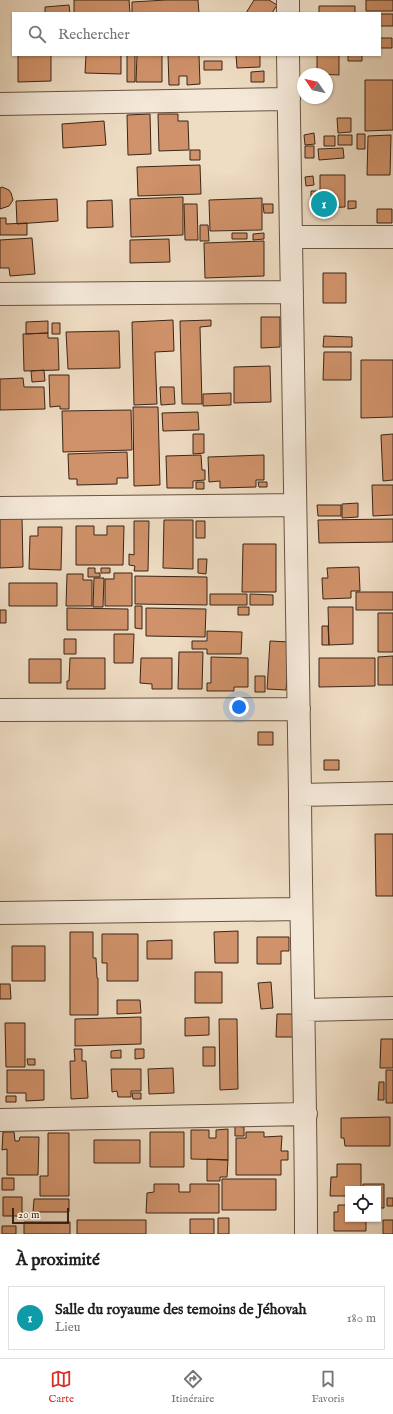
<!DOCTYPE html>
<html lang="fr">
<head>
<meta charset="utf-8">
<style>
	:root { --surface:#fff; --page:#f6f6f6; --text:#202124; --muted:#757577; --line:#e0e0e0; --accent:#d93025 }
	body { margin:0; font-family:"IM FELL English",serif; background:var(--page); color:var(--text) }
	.controls { position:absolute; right:12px; bottom:12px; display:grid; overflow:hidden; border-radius:0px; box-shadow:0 1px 3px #0004 }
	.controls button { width:36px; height:36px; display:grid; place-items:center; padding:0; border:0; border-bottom:1px solid var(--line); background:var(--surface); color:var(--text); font:20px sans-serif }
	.compass { position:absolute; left:297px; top:68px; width:36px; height:36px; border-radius:50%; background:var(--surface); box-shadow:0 1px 3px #0004; rotate:304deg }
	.scale { position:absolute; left:12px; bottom:10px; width:57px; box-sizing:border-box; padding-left:4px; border:2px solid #3b2516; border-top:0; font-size:11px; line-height:14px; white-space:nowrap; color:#3b2516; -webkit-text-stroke:3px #f4e8d8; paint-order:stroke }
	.you { position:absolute; left:239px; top:707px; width:14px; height:14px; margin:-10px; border:3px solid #fff; border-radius:50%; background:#1a73e8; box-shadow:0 0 0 6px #1a73e833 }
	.badge { display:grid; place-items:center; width:26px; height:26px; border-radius:50%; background:var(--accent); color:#fff; font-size:13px; font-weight:700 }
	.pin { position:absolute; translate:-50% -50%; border:2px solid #fff; box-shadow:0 1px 4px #0006 }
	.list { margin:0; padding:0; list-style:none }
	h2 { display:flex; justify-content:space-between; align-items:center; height:52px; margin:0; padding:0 16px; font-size:17px }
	h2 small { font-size:13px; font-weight:400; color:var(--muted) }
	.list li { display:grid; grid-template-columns:26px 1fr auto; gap:12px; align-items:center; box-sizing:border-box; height:64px; margin:0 8px 8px; padding:0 8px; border:1px solid var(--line); border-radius:0px }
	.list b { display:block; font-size:15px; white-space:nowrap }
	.list p { margin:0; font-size:13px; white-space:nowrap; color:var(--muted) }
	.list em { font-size:13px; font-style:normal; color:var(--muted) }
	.icon { flex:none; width:22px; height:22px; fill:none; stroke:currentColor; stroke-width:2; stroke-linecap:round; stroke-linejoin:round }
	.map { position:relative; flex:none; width:393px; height:1234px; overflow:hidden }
	.search { position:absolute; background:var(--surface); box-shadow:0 1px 3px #0004; left:12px; right:12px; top:12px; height:44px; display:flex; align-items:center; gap:10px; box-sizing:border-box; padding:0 14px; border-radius:0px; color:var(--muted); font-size:15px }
	.sheet { height:124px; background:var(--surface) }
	nav { display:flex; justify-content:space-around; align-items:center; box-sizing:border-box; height:56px; border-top:1px solid var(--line); background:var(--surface); font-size:11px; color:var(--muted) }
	nav a { display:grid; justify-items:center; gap:2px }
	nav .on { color:var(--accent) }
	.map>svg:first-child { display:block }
</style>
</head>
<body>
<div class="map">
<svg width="393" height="1234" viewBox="0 0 393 1234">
	<rect width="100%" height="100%" fill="#eedcc3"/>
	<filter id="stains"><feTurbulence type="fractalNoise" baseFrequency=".005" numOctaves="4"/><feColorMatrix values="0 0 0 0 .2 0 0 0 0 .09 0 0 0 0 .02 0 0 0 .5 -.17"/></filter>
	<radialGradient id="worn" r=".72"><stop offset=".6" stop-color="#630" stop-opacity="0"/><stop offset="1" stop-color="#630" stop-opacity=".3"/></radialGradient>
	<path fill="#d0926a" stroke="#3b2516" d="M74,0H129L130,13H74Z
		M166,0H198L199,13H132V2Z
		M254,0H269L277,5L272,13H246Z
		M366,0H393V11H366Z
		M69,5L70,13H45V7Z
		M319,6H355V13H319Z
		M380,14H393V26H380Z
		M380,38H392V48H380Z
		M18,55H51V81L18,82Z
		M86,55H121V74L85,73Z
		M127,55H135V82H127Z
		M137,55H162V82H136Z
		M168,55H199L200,84L187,85V76H179V85H169Z
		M236,55H260V67L237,68Z
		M317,55H339V75L317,74Z
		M348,55H362V61H348Z
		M204,61H222V70H204Z
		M264,71V82H251V72Z
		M327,79H329L330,90H327Z
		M365,80H393V130L365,131Z
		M150,114L151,154L128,155L127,115Z
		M158,114H178V121H188L189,150L159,151Z
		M337,118H351V132L338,133Z
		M104,121L106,145L63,148L62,124Z
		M314,133L315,144L305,145L304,135Z
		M357,134H365V149H357Z
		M338,135H352V145H338Z
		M391,135L390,175H367L368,136Z
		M324,136H335V146H324Z
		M305,146H314V158H305Z
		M343,148L344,158L319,160L318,149Z
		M190,150H200V160H190Z
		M200,165L201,194L138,196L137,167Z
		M320,175H345V207L320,208Z
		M313,176L314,185L306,186L305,177Z
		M2,187L9,190L11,193L13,200L9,206L0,209V188Z
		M311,191H318V207H311Z
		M183,197V235L131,237L130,199Z
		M262,198V230L210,231L209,200Z
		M57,199L58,221L17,224L16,201Z
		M112,200L113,227L87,228V201Z
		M348,201H356V208L348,209Z
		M184,204H197L198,240H185Z
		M263,204H273V213H264Z
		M377,209H392V223H377Z
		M0,218H6V224L27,223V235H0Z
		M200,225H208L209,241H200Z
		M232,233H247V239H232Z
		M264,233V239L253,240V234Z
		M32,238L35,274L10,276L9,268H0V240Z
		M169,239L170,262L130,263V240Z
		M264,241V276L205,278L204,243Z
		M323,273H346V303H323Z
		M261,317H280V347L261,348Z
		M173,320L174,351L155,352L157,404L134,405L132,322Z
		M211,320V326L200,327L202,404H182L180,321Z
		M48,321V333L26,334V322Z
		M52,323H60V334H52Z
		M119,331L120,368L68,369L66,332Z
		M48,333V338H58L59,370L24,371L23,334Z
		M324,336L352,337V347H323Z
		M324,352H351V380H323Z
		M361,360H393V417L361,418Z
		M270,366L271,402L234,403V367Z
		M44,370L45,381L32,382L31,371Z
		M49,375H69V409H60V406L50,407Z
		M23,378L24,387H44L45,409L0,410V379Z
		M160,387H174L175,404L161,405Z
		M231,393V405L203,406V394Z
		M133,407H158L160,485L134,486Z
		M131,410L132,450L63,452L62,411Z
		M198,412L199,430L163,431L162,413Z
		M193,434H204V453L193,454Z
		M393,434V480L383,481L381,435Z
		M127,452L128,478H117V484L77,485V479H69L68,454Z
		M201,455L202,470H205V480L193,481V488H167L166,456Z
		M264,455V480H256V487L220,488V481L209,482L208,457Z
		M196,482H204V489H196Z
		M258,482H267V487H259Z
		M372,485H393V515L373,516Z
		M358,503V517L342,518V504Z
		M317,505H341V516H318Z
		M0,517H22L23,567L0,568Z
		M393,519V542L319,543L318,520Z
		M164,520H193V569L163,568Z
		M134,521H149L148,571H134L135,566L129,565V554L134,555Z
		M196,521H205V538H196Z
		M76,526H94V535H107V526H124L123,565H76Z
		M38,527H62L61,570L29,569L30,536H38Z
		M243,544H276V592H242Z
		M198,559H207L206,574L198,573Z
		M359,567L360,591H351V598L323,599L322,578H328L327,568Z
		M88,568H95V573H100V577H88Z
		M101,568H110V573H101Z
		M114,573H132V606H105V579H114Z
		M67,574H83V580H92V606H66Z
		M135,576L207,577V605L135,604Z
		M94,578H104L103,607H93Z
		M9,583H57V606H9Z
		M356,592H393V610H356Z
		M210,594H247V605H210Z
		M250,594L273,595V605H250Z
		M135,606H142V629L135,628Z
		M238,607H249V615H238Z
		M328,607H353V644L329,645Z
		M67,608L128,609V630H67Z
		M146,608L206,609L205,637L146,636Z
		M0,610H6V623H0Z
		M378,613H393V652H378Z
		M322,626H328L329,645H322Z
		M207,631L242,632L241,654H207V649H192V641H207Z
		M114,634H134L133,663H114Z
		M64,639H76V654H64Z
		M270,641L290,642L286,690L267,689Z
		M179,652H203L202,689H178Z
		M393,656V685H378V657Z
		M211,657L248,658V687H234V691H207V683H211Z
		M70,658H105V689H67V681H69Z
		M141,658H172V689H152V684L140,683Z
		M319,658H375V686L319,687Z
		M29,659H61V683H29Z
		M255,676H265V692H255Z
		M258,732H273V745H258Z
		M324,760H339V770H324Z
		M375,834H393V896H376Z
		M238,931V963H215L214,932Z
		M70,932H93V958H96L97,978H98V1015H70Z
		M102,934H138V981H107V963H102Z
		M257,937H289V951H281V964H257Z
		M172,940V959H147V941Z
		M12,946H45V981H12Z
		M195,972H222V1003H195Z
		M271,982L273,1008L261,1009L258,983Z
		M0,984H10L11,999H0Z
		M117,1000H140L141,1013L117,1014Z
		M277,1014H297V1037H276Z
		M141,1017V1044L75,1046V1019Z
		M209,1017V1035L185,1036V1018Z
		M219,1019H237L238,1089L220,1090Z
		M5,1023H25V1067H6Z
		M381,1039H393V1068H380Z
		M203,1047H215V1066H203Z
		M74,1049H82V1061H86L88,1098L71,1099L70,1061H75Z
		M135,1049H144V1058L135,1059Z
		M121,1050V1058H111V1051Z
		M27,1059H35V1065H28Z
		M173,1068L174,1093L149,1094L148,1069Z
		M111,1069H141V1091H131V1097H118L117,1091L112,1092Z
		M7,1070H44V1100L26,1101V1093H7Z
		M386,1070H393V1103H386Z
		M379,1082H384V1100H378Z
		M132,1093H141V1099H133Z
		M6,1096H16V1102H6Z
		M390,1117V1146H345L344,1138H341V1118Z
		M235,1126L244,1127V1136H235Z
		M228,1129V1160L191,1159V1130H209V1138H216V1130Z
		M3,1132H14L15,1141H19L20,1137H39L38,1175H7V1149L2,1150Z
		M150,1132H184V1167H150Z
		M246,1132H264V1137L282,1136L281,1151H288V1160H281V1175H236V1138H246Z
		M48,1133H69V1196H40V1176H48Z
		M94,1140H140V1163H94Z
		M207,1159L228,1160L227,1177H220V1181H207Z
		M337,1164H361V1189H348V1196H330L331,1177H337Z
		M2,1178H14V1190H2Z
		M222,1179H276V1210H222Z
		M154,1184H179V1192H190V1184H219V1213H146L147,1193L154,1192Z
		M363,1184H384V1208H378V1189H363Z
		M3,1197H22V1216H3Z
		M387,1198H393V1206H387Z
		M34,1199H69V1212H33Z
		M338,1205H348V1219H366V1231H334V1212H338Z
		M218,1218H229V1234H218Z
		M190,1219H214V1234H190Z
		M77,1220H146V1234H77Z
		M383,1220H393V1234H383Z
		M24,1222H70V1234H24Z
		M2,1226H16V1234H2Z"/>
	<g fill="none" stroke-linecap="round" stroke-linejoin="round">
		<g stroke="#685341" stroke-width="24">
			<path id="minor" d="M288,0V13
				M288,55L300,795C301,942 306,1088 306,1234
				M0,104L289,99
				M291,237H393
				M0,294L292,292
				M0,508L295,505
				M0,710L299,709
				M300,795L393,793
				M0,913L301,909
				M304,1010L393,1008
				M0,1120L306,1114"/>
		</g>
		<use href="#minor" stroke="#f4e8d8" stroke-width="22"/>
	</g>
	<rect width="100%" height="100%" filter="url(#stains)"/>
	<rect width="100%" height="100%" fill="url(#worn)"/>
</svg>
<div class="controls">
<button><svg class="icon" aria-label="locate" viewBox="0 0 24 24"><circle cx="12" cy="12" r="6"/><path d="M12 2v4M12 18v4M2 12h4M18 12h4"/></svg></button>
</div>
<svg class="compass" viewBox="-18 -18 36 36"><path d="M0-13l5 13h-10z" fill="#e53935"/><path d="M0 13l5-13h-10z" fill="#757577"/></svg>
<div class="scale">20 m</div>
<div class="you"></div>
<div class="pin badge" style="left:324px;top:204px;background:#0f9aa8">1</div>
<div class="search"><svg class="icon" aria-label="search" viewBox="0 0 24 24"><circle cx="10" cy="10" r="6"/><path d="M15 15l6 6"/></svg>Rechercher</div>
</div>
<section class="sheet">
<h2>À proximité<small></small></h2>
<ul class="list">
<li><span class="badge" style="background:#0f9aa8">1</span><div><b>Salle du royaume des temoins de Jéhovah</b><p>Lieu</p></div><em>180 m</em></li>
</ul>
</section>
<nav>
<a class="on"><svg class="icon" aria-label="map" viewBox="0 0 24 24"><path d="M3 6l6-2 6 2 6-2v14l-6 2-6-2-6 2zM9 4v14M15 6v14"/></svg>Carte</a>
<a><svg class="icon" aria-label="directions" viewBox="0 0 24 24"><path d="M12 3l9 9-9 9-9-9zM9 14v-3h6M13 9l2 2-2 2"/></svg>Itinéraire</a>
<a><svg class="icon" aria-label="saved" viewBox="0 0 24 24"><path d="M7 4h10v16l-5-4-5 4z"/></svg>Favoris</a>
</nav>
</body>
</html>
